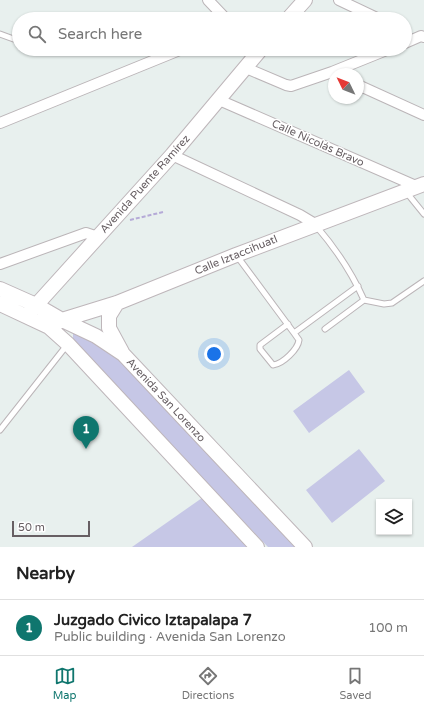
<!DOCTYPE html>
<html lang="en">
<head>
<meta charset="utf-8">
<style>
	:root { --surface:#fff; --page:#f6f6f6; --text:#222; --muted:#767676; --line:#e0e0e0; --accent:#0f766e }
	body { margin:0; font-family:"Varela Round",sans-serif; background:var(--page); color:var(--text) }
	.controls { position:absolute; right:12px; bottom:12px; display:grid; overflow:hidden; border-radius:0px; box-shadow:0 1px 3px #0004 }
	.controls button { width:36px; height:36px; display:grid; place-items:center; padding:0; border:0; border-bottom:1px solid var(--line); background:var(--surface); color:var(--text); font:20px sans-serif }
	.compass { position:absolute; left:328px; top:68px; width:36px; height:36px; border-radius:50%; background:var(--surface); box-shadow:0 1px 3px #0004; rotate:313deg }
	.scale { position:absolute; left:12px; bottom:10px; width:78px; box-sizing:border-box; padding-left:4px; border:2px solid #675f63; border-top:0; font-size:11px; line-height:14px; white-space:nowrap; color:#675f63; -webkit-text-stroke:3px #fff; paint-order:stroke }
	.you { position:absolute; left:214px; top:354px; width:14px; height:14px; margin:-10px; border:3px solid #fff; border-radius:50%; background:#1a73e8; box-shadow:0 0 0 6px #1a73e833 }
	.badge { display:grid; place-items:center; width:26px; height:26px; border-radius:50%; background:var(--accent); color:#fff; font-size:13px; font-weight:700 }
	.pin { position:absolute; translate:-50% -33px; filter:drop-shadow(0 1px 2px #0008) }
	.pin::after { content:''; position:absolute; top:21px; width:14px; height:12px; background:inherit; clip-path:polygon(0 0,100% 0,50% 100%) }
	.list { margin:0; padding:0; list-style:none }
	h2 { display:flex; justify-content:space-between; align-items:center; height:52px; margin:0; padding:0 16px; font-size:17px }
	h2 small { font-size:13px; font-weight:400; color:var(--muted) }
	.list li { display:grid; grid-template-columns:26px 1fr auto; gap:12px; align-items:center; box-sizing:border-box; height:56px; padding:0 16px; border-top:1px solid var(--line) }
	.list b { display:block; font-size:15px; white-space:nowrap }
	.list p { margin:0; font-size:13px; white-space:nowrap; color:var(--muted) }
	.list em { font-size:13px; font-style:normal; color:var(--muted) }
	.icon { flex:none; width:22px; height:22px; fill:none; stroke:currentColor; stroke-width:2; stroke-linecap:round; stroke-linejoin:round }
	.map { position:relative; flex:none; width:424px; height:547px; overflow:hidden }
	.search { position:absolute; background:var(--surface); box-shadow:0 1px 3px #0004; left:12px; right:12px; top:12px; height:44px; display:flex; align-items:center; gap:10px; box-sizing:border-box; padding:0 14px; border-radius:22px; color:var(--muted); font-size:15px }
	.sheet { height:108px; background:var(--surface) }
	nav { display:flex; justify-content:space-around; align-items:center; box-sizing:border-box; height:56px; border-top:1px solid var(--line); background:var(--surface); font-size:11px; color:var(--muted) }
	nav a { display:grid; justify-items:center; gap:2px }
	nav .on { color:var(--accent) }
	.map>svg:first-child { display:block }
</style>
</head>
<body>
<div class="map">
<svg width="424" height="547" viewBox="0 0 424 547">
	<rect width="100%" height="100%" fill="#e8f0ee"/>
	<path fill="#c6c7e6" d="M84,329L100,338L300,547H268L73,344V334Z
		M349,370L365,392L309,433L293,411Z
		M359,449L385,481L332,523L306,490Z
		M202,498L250,547H132Z"/>
	<g fill="none" stroke-linecap="round" stroke-linejoin="round">
		<g stroke="#bbb5b8" stroke-width="7">
			<path id="lane" d="M0,34L19,41
				M407,193L424,214
				M317,227C336,249 352,273 364,300L384,304L392,303L424,281
				M237,256L294,333L299,340C298,349 283,364 273,365L260,349V345L288,324
				M325,329L364,300
				M294,333L358,286
				M0,430L67,345"/>
		</g>
		<g stroke="#bbb5b8" stroke-width="12">
			<path id="street" d="M208,0L226,19
				M339,0L379,19
				M405,43L421,36L424,37
				M246,68L286,85L291,86L332,72L389,49
				M358,85L424,115
				M219,100L416,186
				M0,123L182,49
				M172,155L300,215L315,224
				M0,264L86,233L98,237"/>
		</g>
		<g stroke="#beb6ba" stroke-width="16">
			<path id="secondary" d="M288,19L305,0
				M0,289L36,305L62,320L96,336L123,354L305,547
				M117,303L109,316V328L122,352
				M0,304L49,327L68,344L257,547
				M30,312L172,155L261,49
				M49,327L62,320L117,303L236,255L424,184"/>
		</g>
		<path stroke="#b5aad7" stroke-width="2" stroke-dasharray="4 2" stroke-linecap="butt" d="M130,220L163,212"/>
		<use href="#lane" stroke="#fff" stroke-width="5"/>
		<use href="#street" stroke="#fff" stroke-width="10"/>
		<use href="#secondary" stroke="#fff" stroke-width="14"/>
	</g>
	<g text-anchor="middle" dominant-baseline="central" stroke-width="3" stroke-linejoin="round" paint-order="stroke">
		<g font-size="11" fill="#675f63" stroke="#fff">
			<text transform="translate(318 143) rotate(24)">Calle Nicolás Bravo</text>
			<text transform="translate(145 184) rotate(-48)">Avenida Puente Ramírez</text>
			<text transform="translate(236 255) rotate(-22)">Calle Iztaccihuatl</text>
			<text transform="translate(166 400) rotate(47)">Avenida San Lorenzo</text>
		</g>
	</g>
</svg>
<div class="controls">
<button><svg class="icon" aria-label="layers" viewBox="0 0 24 24"><path d="M12 4l9 5-9 5-9-5zM3 14l9 5 9-5"/></svg></button>
</div>
<svg class="compass" viewBox="-18 -18 36 36"><path d="M0-13l5 13h-10z" fill="#e53935"/><path d="M0 13l5-13h-10z" fill="#767676"/></svg>
<div class="scale">50 m</div>
<div class="you"></div>
<div class="pin badge" style="left:86px;top:449px">1</div>
<div class="search"><svg class="icon" aria-label="search" viewBox="0 0 24 24"><circle cx="10" cy="10" r="6"/><path d="M15 15l6 6"/></svg>Search here</div>
</div>
<section class="sheet">
<h2>Nearby<small></small></h2>
<ul class="list">
<li><span class="badge">1</span><div><b>Juzgado Civico Iztapalapa 7</b><p>Public building · Avenida San Lorenzo</p></div><em>100 m</em></li>
</ul>
</section>
<nav>
<a class="on"><svg class="icon" aria-label="map" viewBox="0 0 24 24"><path d="M3 6l6-2 6 2 6-2v14l-6 2-6-2-6 2zM9 4v14M15 6v14"/></svg>Map</a>
<a><svg class="icon" aria-label="directions" viewBox="0 0 24 24"><path d="M12 3l9 9-9 9-9-9zM9 14v-3h6M13 9l2 2-2 2"/></svg>Directions</a>
<a><svg class="icon" aria-label="saved" viewBox="0 0 24 24"><path d="M7 4h10v16l-5-4-5 4z"/></svg>Saved</a>
</nav>
</body>
</html>
